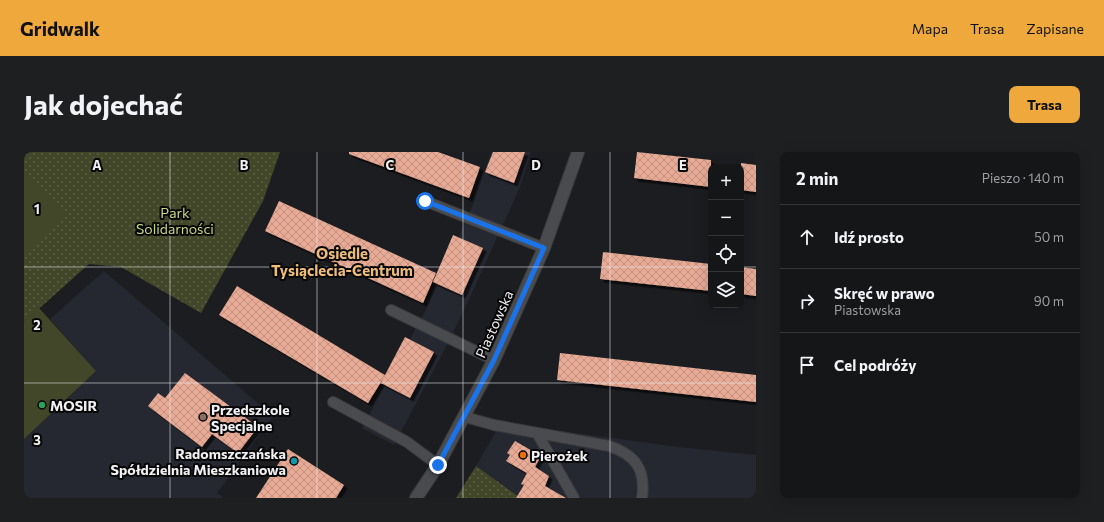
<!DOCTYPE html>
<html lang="pl">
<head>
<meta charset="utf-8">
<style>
	:root { --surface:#151618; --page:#1e1f21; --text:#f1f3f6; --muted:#9d9fa2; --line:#343537; --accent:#eea83c }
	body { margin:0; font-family:Commissioner,sans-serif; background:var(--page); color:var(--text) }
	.controls { position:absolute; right:12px; top:12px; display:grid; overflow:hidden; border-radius:8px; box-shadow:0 4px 16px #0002 }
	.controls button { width:36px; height:36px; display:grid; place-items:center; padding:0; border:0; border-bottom:1px solid var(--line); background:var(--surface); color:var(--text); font:20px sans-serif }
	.stop { position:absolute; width:12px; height:12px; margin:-9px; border:3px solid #1a73e8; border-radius:50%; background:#fff }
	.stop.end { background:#1a73e8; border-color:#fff; box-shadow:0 1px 4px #0008 }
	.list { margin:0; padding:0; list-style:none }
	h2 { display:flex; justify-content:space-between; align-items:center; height:52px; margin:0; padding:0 16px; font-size:17px }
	h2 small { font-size:13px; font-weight:400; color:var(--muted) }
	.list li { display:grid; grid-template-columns:26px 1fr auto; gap:12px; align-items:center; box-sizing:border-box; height:64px; padding:0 16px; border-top:1px solid var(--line) }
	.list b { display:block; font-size:15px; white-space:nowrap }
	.list p { margin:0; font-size:13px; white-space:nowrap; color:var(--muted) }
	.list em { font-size:13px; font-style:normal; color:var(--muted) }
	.icon { flex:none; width:22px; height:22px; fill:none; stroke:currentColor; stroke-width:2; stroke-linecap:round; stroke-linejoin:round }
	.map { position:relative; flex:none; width:732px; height:346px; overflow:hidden; border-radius:8px }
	header { display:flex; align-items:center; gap:24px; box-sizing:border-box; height:56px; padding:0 20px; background:var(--accent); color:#111 }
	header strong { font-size:19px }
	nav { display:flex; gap:22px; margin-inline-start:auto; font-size:14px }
	.intro { display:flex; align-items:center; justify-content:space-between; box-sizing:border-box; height:96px; padding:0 24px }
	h1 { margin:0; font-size:28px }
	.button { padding:10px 18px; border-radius:8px; background:var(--accent); color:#111; font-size:14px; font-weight:700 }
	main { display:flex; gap:24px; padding:0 24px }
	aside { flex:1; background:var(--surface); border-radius:8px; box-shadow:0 4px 16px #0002 }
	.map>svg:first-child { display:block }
</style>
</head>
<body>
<header>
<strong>Gridwalk</strong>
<nav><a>Mapa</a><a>Trasa</a><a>Zapisane</a></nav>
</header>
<div class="intro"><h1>Jak dojechać</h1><a class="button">Trasa</a></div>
<main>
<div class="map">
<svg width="732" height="346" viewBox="0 0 732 346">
	<defs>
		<pattern id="grass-dots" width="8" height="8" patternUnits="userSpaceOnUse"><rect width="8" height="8" fill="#414728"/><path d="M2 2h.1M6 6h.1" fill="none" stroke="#5d6248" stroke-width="1.8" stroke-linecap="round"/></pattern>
		<pattern id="building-cross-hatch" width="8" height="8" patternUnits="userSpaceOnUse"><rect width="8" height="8" fill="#e8aa95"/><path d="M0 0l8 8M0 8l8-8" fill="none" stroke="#c09282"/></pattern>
		<filter id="shadow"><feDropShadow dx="3.5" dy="3.5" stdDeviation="0" flood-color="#0009"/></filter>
	</defs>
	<rect width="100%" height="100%" fill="#1c1d20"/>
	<path fill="#252830" d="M467,0H507L496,35L447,143L423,193L370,293L338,276L405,152L450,50Z
		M80,119L249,264L193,341L200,346H0V287L72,219L26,167Z
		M477,271L655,295L732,303V346H498L452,314Z"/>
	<path fill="url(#grass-dots)" d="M0,0H256L239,49L177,161L97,115L65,112L0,170Z
		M452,314L494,344L498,346H432Z"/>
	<path fill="#414728" d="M0,21L40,63L0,101Z
		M15,156L72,219L0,287V170Z"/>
	<path fill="url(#building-cross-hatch)" filter="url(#shadow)" d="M325,0H414L456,15L445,46L325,2Z
		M469,0H501L490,31L461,20Z
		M613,0L687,8V35L610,26Z
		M717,11L732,13V40L717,38Z
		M255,49L412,121L399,151L241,79Z
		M429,83L459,96L438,143L409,130Z
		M579,100L687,112V139L576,127Z
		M717,115L732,117V144L717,142Z
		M213,134L361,223L381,185L410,200L386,246L357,231L360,225L344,251L195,163Z
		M536,201L732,223V250L533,228Z
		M161,221L234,275L214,301L188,282L178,295L124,254L134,241L141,246Z
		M491,289L517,304L511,315L525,324L521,334L542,346H492L500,333L497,332L503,321L482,309L486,303L483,301Z
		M264,297L320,333L312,346H232Z"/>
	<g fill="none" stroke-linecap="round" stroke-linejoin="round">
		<g stroke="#3a3a3d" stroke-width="12">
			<path id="service" d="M401,49L520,96
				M367,158L470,208
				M309,250L383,290L414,313
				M441,265L470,273L585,294C612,303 622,318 618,346
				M513,281L550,346"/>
		</g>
		<g stroke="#3a3a3d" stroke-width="14">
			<path id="tertiary" d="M392,346L414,313L470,208L520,96L554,0"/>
		</g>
		<use href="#service" stroke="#4a4b4f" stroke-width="10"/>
		<use href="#tertiary" stroke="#4a4b4f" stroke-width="12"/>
	</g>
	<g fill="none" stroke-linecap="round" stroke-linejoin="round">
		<path stroke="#1a73e8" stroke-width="5" d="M401,49L520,96L470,208L414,313"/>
	</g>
	<path fill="none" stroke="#f1f1f4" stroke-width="1" stroke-opacity="0.55" d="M146,0V346M293,0V346M439,0V346M586,0V346M0,115H687M717,115H732M0,231H732"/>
	<circle fill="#2e9e5b" stroke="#070708" stroke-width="1.5" cx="18" cy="253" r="4"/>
	<circle fill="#8d6e63" stroke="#070708" stroke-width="1.5" cx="179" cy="265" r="4"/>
	<circle fill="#e8710a" stroke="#070708" stroke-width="1.5" cx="499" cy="303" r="4"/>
	<circle fill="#0f9aa8" stroke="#070708" stroke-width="1.5" cx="270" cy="309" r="4"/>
	<g text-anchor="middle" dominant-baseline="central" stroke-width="4" stroke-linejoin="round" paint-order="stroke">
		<g font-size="14" fill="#c8d884" stroke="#070708">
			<text x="151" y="60">Park<tspan x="151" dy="16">Solidarności</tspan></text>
		</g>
		<g font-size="14" fill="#f1f1f4" stroke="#070708">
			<text transform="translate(470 172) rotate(-66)">Piastowska</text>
		</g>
		<g font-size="14" font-weight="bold" fill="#f1f1f4" stroke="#070708" text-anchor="start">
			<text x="26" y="253">MOSIR</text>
			<text x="187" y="257">Przedszkole<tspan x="187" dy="16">Specjalne</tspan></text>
			<text x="262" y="301" text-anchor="end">Radomszczańska<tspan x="262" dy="16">Spółdzielnia Mieszkaniowa</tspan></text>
			<text x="507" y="303">Pierożek</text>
		</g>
		<g font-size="15" font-weight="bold" fill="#edbc7b" stroke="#070708">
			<text x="318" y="101">Osiedle<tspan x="318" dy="17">Tysiąclecia-Centrum</tspan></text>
		</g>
	</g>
	<g font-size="13" text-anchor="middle" font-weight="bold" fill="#f1f1f4" stroke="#070708" stroke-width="4" stroke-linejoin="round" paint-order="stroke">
		<text x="73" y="18">A</text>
		<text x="220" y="18">B</text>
		<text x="366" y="18">C</text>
		<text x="512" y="18">D</text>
		<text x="659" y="18">E</text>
		<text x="13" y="62">1</text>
		<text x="13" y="178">2</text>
		<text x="13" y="293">3</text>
	</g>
</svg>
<div class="controls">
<button>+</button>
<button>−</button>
<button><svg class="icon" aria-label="locate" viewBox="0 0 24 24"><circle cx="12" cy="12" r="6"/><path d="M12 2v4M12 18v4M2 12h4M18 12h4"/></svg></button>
<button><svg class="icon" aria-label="layers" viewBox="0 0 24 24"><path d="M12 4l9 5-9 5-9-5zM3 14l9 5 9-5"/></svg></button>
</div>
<div class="stop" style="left:401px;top:49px"></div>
<div class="stop end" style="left:414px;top:313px"></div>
</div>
<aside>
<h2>2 min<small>Pieszo · 140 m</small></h2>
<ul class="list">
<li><svg class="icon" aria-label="ahead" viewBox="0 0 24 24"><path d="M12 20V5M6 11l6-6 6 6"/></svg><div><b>Idź prosto</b></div><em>50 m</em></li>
<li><svg class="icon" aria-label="right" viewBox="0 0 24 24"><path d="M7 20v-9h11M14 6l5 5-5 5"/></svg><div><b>Skręć w prawo</b><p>Piastowska</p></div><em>90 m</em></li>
<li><svg class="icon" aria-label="arrive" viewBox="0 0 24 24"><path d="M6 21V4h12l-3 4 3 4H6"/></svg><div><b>Cel podróży</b></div></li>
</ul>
</aside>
</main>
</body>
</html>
